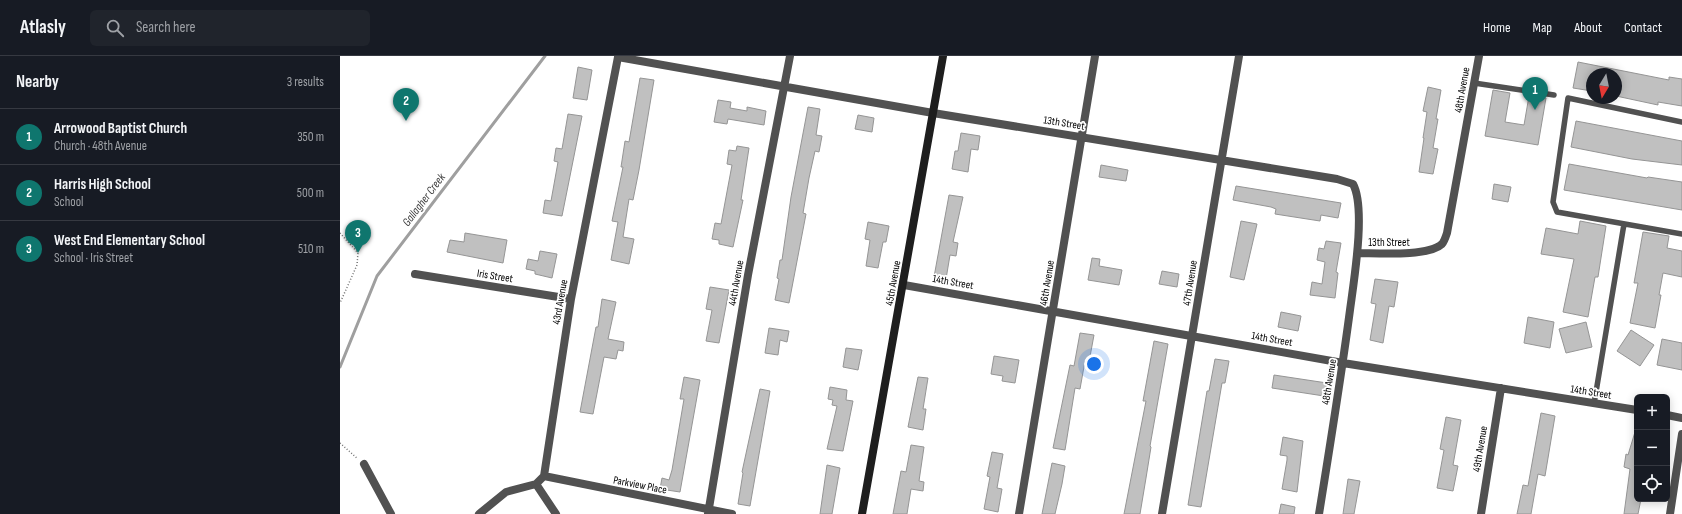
<!DOCTYPE html>
<html lang="en">
<head>
<meta charset="utf-8">
<style>
	:root { --surface:#171b24; --page:#20242c; --text:#f1f3f6; --muted:#9ea1a6; --line:#363941; --accent:#0f766e }
	body { margin:0; font-family:"Sofia Sans Condensed",sans-serif; background:var(--page); color:var(--text) }
	.controls { position:absolute; right:12px; bottom:12px; display:grid; overflow:hidden; border-radius:6px; box-shadow:0 2px 10px #0003 }
	.controls button { width:36px; height:36px; display:grid; place-items:center; padding:0; border:0; border-bottom:1px solid var(--line); background:var(--surface); color:var(--text); font:20px sans-serif }
	.compass { position:absolute; left:1246px; top:12px; width:36px; height:36px; border-radius:50%; background:var(--surface); box-shadow:0 2px 10px #0003; rotate:190deg }
	.you { position:absolute; left:754px; top:308px; width:14px; height:14px; margin:-10px; border:3px solid #fff; border-radius:50%; background:#1a73e8; box-shadow:0 0 0 6px #1a73e833 }
	.badge { display:grid; place-items:center; width:26px; height:26px; border-radius:50%; background:var(--accent); color:#fff; font-size:13px; font-weight:700 }
	.pin { position:absolute; translate:-50% -33px; filter:drop-shadow(0 1px 2px #0008) }
	.pin::after { content:''; position:absolute; top:21px; width:14px; height:12px; background:inherit; clip-path:polygon(0 0,100% 0,50% 100%) }
	.list { margin:0; padding:0; list-style:none }
	h2 { display:flex; justify-content:space-between; align-items:center; height:52px; margin:0; padding:0 16px; font-size:17px }
	h2 small { font-size:13px; font-weight:400; color:var(--muted) }
	.list li { display:grid; grid-template-columns:26px 1fr auto; gap:12px; align-items:center; box-sizing:border-box; height:56px; padding:0 16px; border-top:1px solid var(--line) }
	.list b { display:block; font-size:15px; white-space:nowrap }
	.list p { margin:0; font-size:13px; white-space:nowrap; color:var(--muted) }
	.list em { font-size:13px; font-style:normal; color:var(--muted) }
	.icon { flex:none; width:22px; height:22px; fill:none; stroke:currentColor; stroke-width:2; stroke-linecap:round; stroke-linejoin:round }
	.map { position:relative; flex:none; width:1342px; height:458px; overflow:hidden }
	header { display:flex; align-items:center; gap:24px; box-sizing:border-box; height:56px; padding:0 20px; background:var(--surface); border-bottom:1px solid var(--line) }
	header strong { font-size:19px }
	nav { display:flex; gap:22px; margin-inline-start:auto; font-size:14px }
	.search { width:280px; height:36px; background:var(--page); display:flex; align-items:center; gap:10px; box-sizing:border-box; padding:0 14px; border-radius:6px; color:var(--muted); font-size:15px }
	main { display:flex }
	aside { flex:1; background:var(--surface) }
	.map>svg:first-child { display:block }
</style>
</head>
<body>
<header>
<strong>Atlasly</strong>
<div class="search"><svg class="icon" aria-label="search" viewBox="0 0 24 24"><circle cx="10" cy="10" r="6"/><path d="M15 15l6 6"/></svg>Search here</div>
<nav><a>Home</a><a>Map</a><a>About</a><a>Contact</a></nav>
</header>
<main>
<aside>
<h2>Nearby<small>3 results</small></h2>
<ul class="list">
<li><span class="badge">1</span><div><b>Arrowood Baptist Church</b><p>Church · 48th Avenue</p></div><em>350 m</em></li>
<li><span class="badge">2</span><div><b>Harris High School</b><p>School</p></div><em>500 m</em></li>
<li><span class="badge">3</span><div><b>West End Elementary School</b><p>School · Iris Street</p></div><em>510 m</em></li>
</ul>
</aside>
<div class="map">
<svg width="1342" height="458" viewBox="0 0 1342 458">
	<rect width="100%" height="100%" fill="#fff"/>
	<g fill="none" stroke-linecap="round" stroke-linejoin="round">
		<path stroke="#9f9f9f" stroke-width="3" d="M0,311L37,220L205,0"/>
	</g>
	<path fill="#c0c0c0" stroke="#959595" d="M1238,6L1329,24V21L1342,23V50L1318,46V49L1276,40V18H1252V35L1233,32Z
		M238,11L252,14L247,44L233,42Z
		M300,22L314,24L299,114L293,144L289,143L283,181L294,183L289,208L271,204L278,166L272,165L283,111H281L285,85L289,86Z
		M1088,31L1101,34L1096,63H1098L1093,92L1098,93L1093,118L1079,116L1084,82H1083L1087,56L1083,55Z
		M1153,34L1170,37L1165,66L1184,69L1189,40L1206,42L1198,89L1145,80Z
		M378,44L391,46L390,52L407,55V51L426,55L424,69L388,63L387,68L374,66Z
		M468,51L480,53L476,79L482,80L479,96L475,95L469,122L463,157L466,158L449,247L435,244L439,223L437,222L440,204H442L451,141Z
		M228,58L242,60L222,160L203,157L205,144L211,145L218,106L214,105L216,92L222,93Z
		M518,59L534,62L532,76L515,73Z
		M1236,65L1342,85V109L1292,103L1231,91Z
		M621,77L640,80L638,94L631,93L628,116L612,113L615,95H618Z
		M397,90L409,92L401,144H403L393,191L379,188V184L372,183L375,167L381,168L386,141L392,109L387,108L389,94L396,95Z
		M1229,108L1307,122L1308,121L1342,126V154L1224,134Z
		M761,109L788,114L786,125L759,121Z
		M1154,128L1171,131L1168,146L1152,143Z
		M896,130L1001,147L998,162L981,159L980,165L935,158L936,153L931,151L893,144Z
		M609,139L623,141L613,186L618,187L616,200L610,199L606,223L594,221Z
		M901,165L917,168L904,224L890,221Z
		M1240,165L1266,170L1258,221H1255L1248,261L1223,256L1234,203L1201,198L1206,172L1238,178Z
		M528,166L549,170L546,186H543L538,212L526,210L530,184L525,183Z
		M1303,176L1329,180L1327,192L1342,195V221L1323,217L1319,239H1321L1315,272L1290,267L1298,227H1294Z
		M125,177L167,184L163,207L107,196L110,184L124,186Z
		M986,185L1001,187L996,216L998,217L995,242L970,239L972,226L982,228L985,206L977,204L979,192L984,193Z
		M200,195L217,198L212,222L195,218V215L186,213L188,203L198,205Z
		M752,202L760,203L759,210L782,214L779,229L748,224Z
		M822,215L839,218L837,231L819,228Z
		M1035,223L1058,226L1054,251L1049,250L1043,287L1030,284L1036,248L1031,247Z
		M370,231L389,234L379,287L366,285L372,254L366,253Z
		M262,243L276,246L268,283L284,286L283,295L278,294L276,303L264,301L253,358L240,356L256,271H258Z
		M941,256L961,260L958,275L938,271Z
		M1188,261L1214,266L1210,292L1184,287Z
		M1246,266L1252,291L1226,297L1219,273Z
		M429,272L449,275L447,286L440,284L438,299L425,297Z
		M1291,274L1314,289L1300,310L1277,295Z
		M740,277L754,279L749,306L745,305L740,333L735,332L725,394L713,392L730,309L734,310Z
		M1322,283L1342,287V314L1317,309Z
		M814,285L828,288L810,390L811,391L806,422L800,458H784L806,345H803Z
		M506,292L522,294L518,314L503,311Z
		M654,300L679,304L675,327L662,325L663,320L651,318Z
		M875,303L889,305L885,327H882L861,451L848,449L867,335H869Z
		M934,319L987,327L984,340L932,332Z
		M344,321L360,324L340,436L320,433L322,422L329,424L332,414L344,343H340Z
		M578,321L588,322L583,353H586L583,374L568,371Z
		M490,331L507,334L506,344L513,345L503,395L487,393L497,350L492,349L493,344L488,343Z
		M420,333L430,335L410,450L398,448L403,417L402,416Z
		M1201,357L1215,360L1205,420L1198,418L1191,458H1177L1183,429L1188,430Z
		M1106,361L1121,364L1113,409L1118,410L1113,435L1097,432L1104,394L1100,393Z
		M1295,376H1297V443H1301L1298,458H1284L1290,413L1284,411L1286,398L1288,399Z
		M943,381L963,385L957,436L942,433L947,404V400L940,399Z
		M571,389L584,391L579,425L584,426L583,435L571,433L567,458H553L561,415L566,416Z
		M652,396L663,398L657,432L662,433L658,456L644,453L650,421L647,420Z
		M712,407L725,410L722,428L715,458H702Z
		M487,409L500,412L492,458H480Z
		M1008,423L1020,425L1014,458H1003Z
		M941,448L955,451L954,458H939Z"/>
	<g fill="none" stroke-linecap="round" stroke-linejoin="round">
		<path stroke="#737373" stroke-width="1.5" stroke-dasharray="1 2" stroke-linecap="butt" d="M0,177L18,197L17,209L0,247
			M0,387L18,403"/>
		<path stroke="#515151" stroke-width="5.5" d="M1134,27L1214,39
			M1342,66L1228,42L1213,146L1217,156L1342,178
			M1254,348L1284,168"/>
		<path stroke="#515151" stroke-width="8" d="M1018,197C1036,197 1088,201 1102,188C1104,186 1106,180 1107,177L1139,0
			M75,218L231,243
			M564,229L1003,307L1297,354
			M1327,359L1342,362
			M24,408L51,458
			M204,420L392,458
			M196,428L216,458
			M139,458L166,436L196,428L204,420L231,243L278,1L593,57L997,123L1013,128C1026,152 1014,224 1010,254C1001,322 990,390 979,458
			M368,458L408,219L450,0
			M679,458L755,0
			M822,458L899,0
			M1141,458L1161,332
			M1330,458L1342,378"/>
		<path stroke="#1e1e1e" stroke-width="8" d="M522,458L603,0"/>
	</g>
	<g text-anchor="middle" dominant-baseline="central" stroke-width="3.5" stroke-linejoin="round" paint-order="stroke">
		<g font-size="11" fill="#000" stroke="#fff">
			<text transform="translate(1122 34) rotate(-80)">48th Avenue</text>
			<text transform="translate(724 67) rotate(9)">13th Street</text>
			<text x="1049" y="186">13th Street</text>
			<text transform="translate(155 220) rotate(9)">Iris Street</text>
			<text transform="translate(613 226) rotate(10)">14th Street</text>
			<text transform="translate(396 227) rotate(-80)">44th Avenue</text>
			<text transform="translate(553 227) rotate(-80)">45th Avenue</text>
			<text transform="translate(707 227) rotate(-81)">46th Avenue</text>
			<text transform="translate(850 227) rotate(-81)">47th Avenue</text>
			<text transform="translate(220 246) rotate(-80)">43rd Avenue</text>
			<text transform="translate(932 283) rotate(10)">14th Street</text>
			<text transform="translate(989 326) rotate(-81)">48th Avenue</text>
			<text transform="translate(1251 336) rotate(9)">14th Street</text>
			<text transform="translate(1140 393) rotate(-81)">49th Avenue</text>
			<text transform="translate(300 429) rotate(11)">Parkview Place</text>
		</g>
		<g font-size="12" font-style="italic" fill="#404040" stroke="#fff">
			<text transform="translate(84 144) rotate(-53)">Gallagher Creek</text>
		</g>
	</g>
</svg>
<div class="controls">
<button>+</button>
<button>−</button>
<button><svg class="icon" aria-label="locate" viewBox="0 0 24 24"><circle cx="12" cy="12" r="6"/><path d="M12 2v4M12 18v4M2 12h4M18 12h4"/></svg></button>
</div>
<svg class="compass" viewBox="-18 -18 36 36"><path d="M0-13l5 13h-10z" fill="#e53935"/><path d="M0 13l5-13h-10z" fill="#9ea1a6"/></svg>
<div class="you"></div>
<div class="pin badge" style="left:1195px;top:54px">1</div>
<div class="pin badge" style="left:66px;top:65px">2</div>
<div class="pin badge" style="left:18px;top:197px">3</div>
</div>
</main>
</body>
</html>
